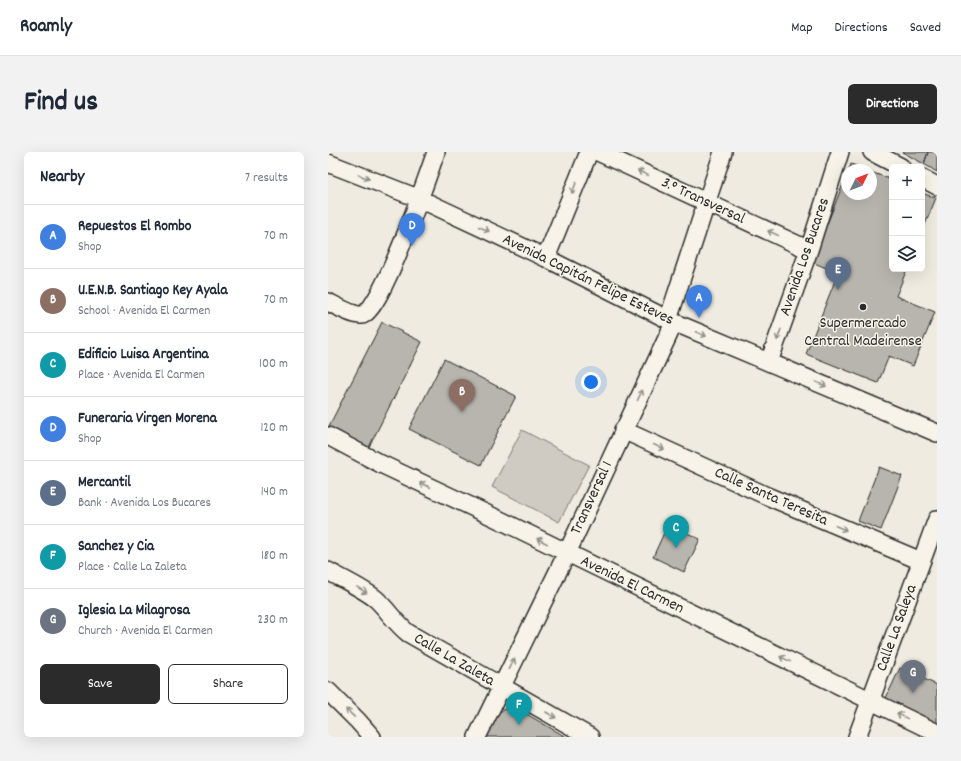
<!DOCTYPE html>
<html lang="en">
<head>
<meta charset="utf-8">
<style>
	:root { --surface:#fff; --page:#f2f2f3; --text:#1f2937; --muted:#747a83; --line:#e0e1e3; --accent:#2b2b2b }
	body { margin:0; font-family:Dekko,sans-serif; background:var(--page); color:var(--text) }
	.controls { position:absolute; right:12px; top:12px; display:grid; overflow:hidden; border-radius:6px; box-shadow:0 4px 16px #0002 }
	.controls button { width:36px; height:36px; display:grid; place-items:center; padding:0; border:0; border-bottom:1px solid var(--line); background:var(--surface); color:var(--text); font:20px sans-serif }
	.compass { position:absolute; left:513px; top:12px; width:36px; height:36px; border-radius:50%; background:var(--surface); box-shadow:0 4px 16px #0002; rotate:47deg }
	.you { position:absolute; left:263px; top:230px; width:14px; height:14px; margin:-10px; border:3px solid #fff; border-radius:50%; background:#1a73e8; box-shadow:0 0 0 6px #1a73e833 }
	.badge { display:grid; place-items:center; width:26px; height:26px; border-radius:50%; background:var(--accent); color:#fff; font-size:13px; font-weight:700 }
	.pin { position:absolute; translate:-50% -33px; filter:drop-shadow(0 1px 2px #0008) }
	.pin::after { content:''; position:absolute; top:21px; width:14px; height:12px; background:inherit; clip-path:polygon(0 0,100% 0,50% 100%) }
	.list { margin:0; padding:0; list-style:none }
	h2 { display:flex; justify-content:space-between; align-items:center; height:52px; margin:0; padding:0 16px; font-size:17px }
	h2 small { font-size:13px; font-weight:400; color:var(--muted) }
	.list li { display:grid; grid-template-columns:26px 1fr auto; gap:12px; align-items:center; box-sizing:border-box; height:64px; padding:0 16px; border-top:1px solid var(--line) }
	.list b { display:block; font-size:15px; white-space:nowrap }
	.list p { margin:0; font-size:13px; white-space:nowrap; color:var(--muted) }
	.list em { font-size:13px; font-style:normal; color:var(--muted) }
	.actions { display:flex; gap:8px; padding:12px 16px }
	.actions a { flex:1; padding:9px 0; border:1px solid var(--accent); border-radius:6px; text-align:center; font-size:14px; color:var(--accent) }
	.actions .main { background:var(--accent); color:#fff }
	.icon { flex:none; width:22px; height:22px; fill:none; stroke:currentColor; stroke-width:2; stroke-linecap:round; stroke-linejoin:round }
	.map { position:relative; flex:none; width:609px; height:585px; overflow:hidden; border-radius:6px }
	header { display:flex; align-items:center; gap:24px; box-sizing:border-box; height:56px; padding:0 20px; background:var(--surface); border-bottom:1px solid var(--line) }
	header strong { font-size:19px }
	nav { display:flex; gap:22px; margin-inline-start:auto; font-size:14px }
	.intro { display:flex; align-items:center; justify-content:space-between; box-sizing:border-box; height:96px; padding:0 24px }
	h1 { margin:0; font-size:28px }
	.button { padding:10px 18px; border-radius:6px; background:var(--accent); color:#fff; font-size:14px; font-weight:700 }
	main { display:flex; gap:24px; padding:0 24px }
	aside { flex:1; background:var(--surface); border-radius:6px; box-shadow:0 4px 16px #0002 }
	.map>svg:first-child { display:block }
</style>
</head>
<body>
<header>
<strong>Roamly</strong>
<nav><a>Map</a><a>Directions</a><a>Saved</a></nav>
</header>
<div class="intro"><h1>Find us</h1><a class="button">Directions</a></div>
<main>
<aside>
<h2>Nearby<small>7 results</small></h2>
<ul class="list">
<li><span class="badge" style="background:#3f7fe0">A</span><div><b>Repuestos El Rombo</b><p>Shop</p></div><em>70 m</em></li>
<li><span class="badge" style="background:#8d6e63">B</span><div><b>U.E.N.B. Santiago Key Ayala</b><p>School · Avenida El Carmen</p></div><em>70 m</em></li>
<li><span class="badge" style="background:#0f9aa8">C</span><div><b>Edificio Luisa Argentina</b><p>Place · Avenida El Carmen</p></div><em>100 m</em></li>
<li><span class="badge" style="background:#3f7fe0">D</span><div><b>Funeraria Virgen Morena</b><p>Shop</p></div><em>120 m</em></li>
<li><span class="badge" style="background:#5c6f8a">E</span><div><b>Mercantil</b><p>Bank · Avenida Los Bucares</p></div><em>140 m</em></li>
<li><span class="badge" style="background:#0f9aa8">F</span><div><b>Sanchez y Cia</b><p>Place · Calle La Zaleta</p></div><em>180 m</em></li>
<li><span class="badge" style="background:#6b7280">G</span><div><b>Iglesia La Milagrosa</b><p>Church · Avenida El Carmen</p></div><em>230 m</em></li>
</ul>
<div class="actions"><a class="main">Save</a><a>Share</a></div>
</aside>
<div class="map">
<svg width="609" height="585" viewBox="0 0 609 585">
	<rect width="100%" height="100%" fill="#efebe0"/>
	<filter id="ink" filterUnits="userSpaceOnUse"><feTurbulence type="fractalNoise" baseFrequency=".025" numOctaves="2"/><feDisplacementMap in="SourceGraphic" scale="8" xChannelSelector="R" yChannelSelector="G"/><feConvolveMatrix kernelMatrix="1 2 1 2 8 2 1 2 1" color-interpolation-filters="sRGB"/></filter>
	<g filter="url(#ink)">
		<path fill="#cfcbc2" stroke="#7d7b76" d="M194,278L261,313L231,370L164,335Z"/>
		<path fill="#b8b5ae" stroke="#2b2b2b" d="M574,0H600L596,12Z
			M600,0H609V20L596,12Z
			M523,12L539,18H521Z
			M543,20L564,28V117H579L568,144L607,160L585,214L561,204L550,231L478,202L510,121L484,110L519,22V42H543Z
			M594,41L608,46L594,80Z
			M54,170L94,190L40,297L0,276Z
			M116,207L188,244L153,313L81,277Z
			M551,315L574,324L553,378L530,369Z
			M340,372L372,387L356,420L325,405Z
			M572,516L609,533V572L557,548Z
			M183,553L238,585H159L170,561Z"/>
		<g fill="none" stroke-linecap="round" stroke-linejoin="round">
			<g stroke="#2b2b2b" stroke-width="20">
				<path id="minor" d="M270,0L481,98
					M544,0L573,15
					M0,11L92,47L218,106L343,169L609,281
					M594,26L609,34
					M218,106L261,0
					M0,150C8,154 26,164 34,163C53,160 100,23 108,0
					M340,168L395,0
					M441,210L481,98L512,0
					M295,278L439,344L593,409
					M0,284L53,312L174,369L609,581
					M0,419C16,428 34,436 48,447C60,458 67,471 80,481L262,585
					M0,539L30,569L44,585
					M149,585L239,401L346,171
					M529,585L609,367"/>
			</g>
			<use href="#minor" stroke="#f7f3e8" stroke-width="17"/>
		</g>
		<defs><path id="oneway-shaft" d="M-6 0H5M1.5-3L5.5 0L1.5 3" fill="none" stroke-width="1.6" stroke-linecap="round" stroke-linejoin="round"/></defs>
		<g stroke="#918f8a">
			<use href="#oneway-shaft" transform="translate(315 21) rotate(-156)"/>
			<use href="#oneway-shaft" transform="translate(36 25) rotate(21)"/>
			<use href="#oneway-shaft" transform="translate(246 36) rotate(112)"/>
			<use href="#oneway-shaft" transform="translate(156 77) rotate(25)"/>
			<use href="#oneway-shaft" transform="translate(445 81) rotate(-155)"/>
			<use href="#oneway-shaft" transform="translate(373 182) rotate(23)"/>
			<use href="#oneway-shaft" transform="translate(451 183) rotate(109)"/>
			<use href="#oneway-shaft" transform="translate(493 232) rotate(23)"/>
			<use href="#oneway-shaft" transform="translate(312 243) rotate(-65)"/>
			<use href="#oneway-shaft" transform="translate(331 295) rotate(25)"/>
			<use href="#oneway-shaft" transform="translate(97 333) rotate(-155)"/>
			<use href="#oneway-shaft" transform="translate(513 376) rotate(23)"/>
			<use href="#oneway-shaft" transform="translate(214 389) rotate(-153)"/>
			<use href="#oneway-shaft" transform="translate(34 438) rotate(31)"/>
			<use href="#oneway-shaft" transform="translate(457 507) rotate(-154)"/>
			<use href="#oneway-shaft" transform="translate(184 512) rotate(-64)"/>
			<use href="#oneway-shaft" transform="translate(22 561) rotate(-136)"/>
			<use href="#oneway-shaft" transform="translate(223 563) rotate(30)"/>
			<use href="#oneway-shaft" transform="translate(574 564) rotate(-154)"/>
		</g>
	</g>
	<circle fill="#2b2b2b" stroke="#f7f3e8" stroke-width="1.5" cx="535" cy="155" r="4"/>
	<g text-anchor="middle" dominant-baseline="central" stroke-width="3" stroke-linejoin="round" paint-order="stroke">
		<g font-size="16" fill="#2b2b2b" stroke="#f7f3e8">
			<text transform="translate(375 49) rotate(25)">3.° Transversal</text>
			<text transform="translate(477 105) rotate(-71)">Avenida Los Bucares</text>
			<text transform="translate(260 128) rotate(26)">Avenida Capitán Felipe Esteves</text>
			<text transform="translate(443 345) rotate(24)">Calle Santa Teresita</text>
			<text transform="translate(264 346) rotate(-65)">Transversal 1</text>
			<text transform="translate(304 433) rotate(26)">Avenida El Carmen</text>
			<text transform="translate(569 476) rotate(-70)">Calle La Saleya</text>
			<text transform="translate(126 508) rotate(30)">Calle La Zaleta</text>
		</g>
		<g font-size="16" fill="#2b2b2b" stroke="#f7f3e8">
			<text x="535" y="171">Supermercado<tspan x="535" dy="18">Central Madeirense</tspan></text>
		</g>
	</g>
</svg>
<div class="controls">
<button>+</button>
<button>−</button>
<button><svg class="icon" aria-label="layers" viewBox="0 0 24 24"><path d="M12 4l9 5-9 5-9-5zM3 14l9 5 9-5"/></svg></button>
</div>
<svg class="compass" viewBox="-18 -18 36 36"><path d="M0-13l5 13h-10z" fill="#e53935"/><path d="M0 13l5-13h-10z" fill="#747a83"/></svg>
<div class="you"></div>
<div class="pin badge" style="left:371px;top:166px;background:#3f7fe0">A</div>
<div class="pin badge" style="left:134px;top:260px;background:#8d6e63">B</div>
<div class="pin badge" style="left:348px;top:396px;background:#0f9aa8">C</div>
<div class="pin badge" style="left:84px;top:94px;background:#3f7fe0">D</div>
<div class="pin badge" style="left:510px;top:138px;background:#5c6f8a">E</div>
<div class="pin badge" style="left:191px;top:573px;background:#0f9aa8">F</div>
<div class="pin badge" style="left:585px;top:541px;background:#6b7280">G</div>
</div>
</main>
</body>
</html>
